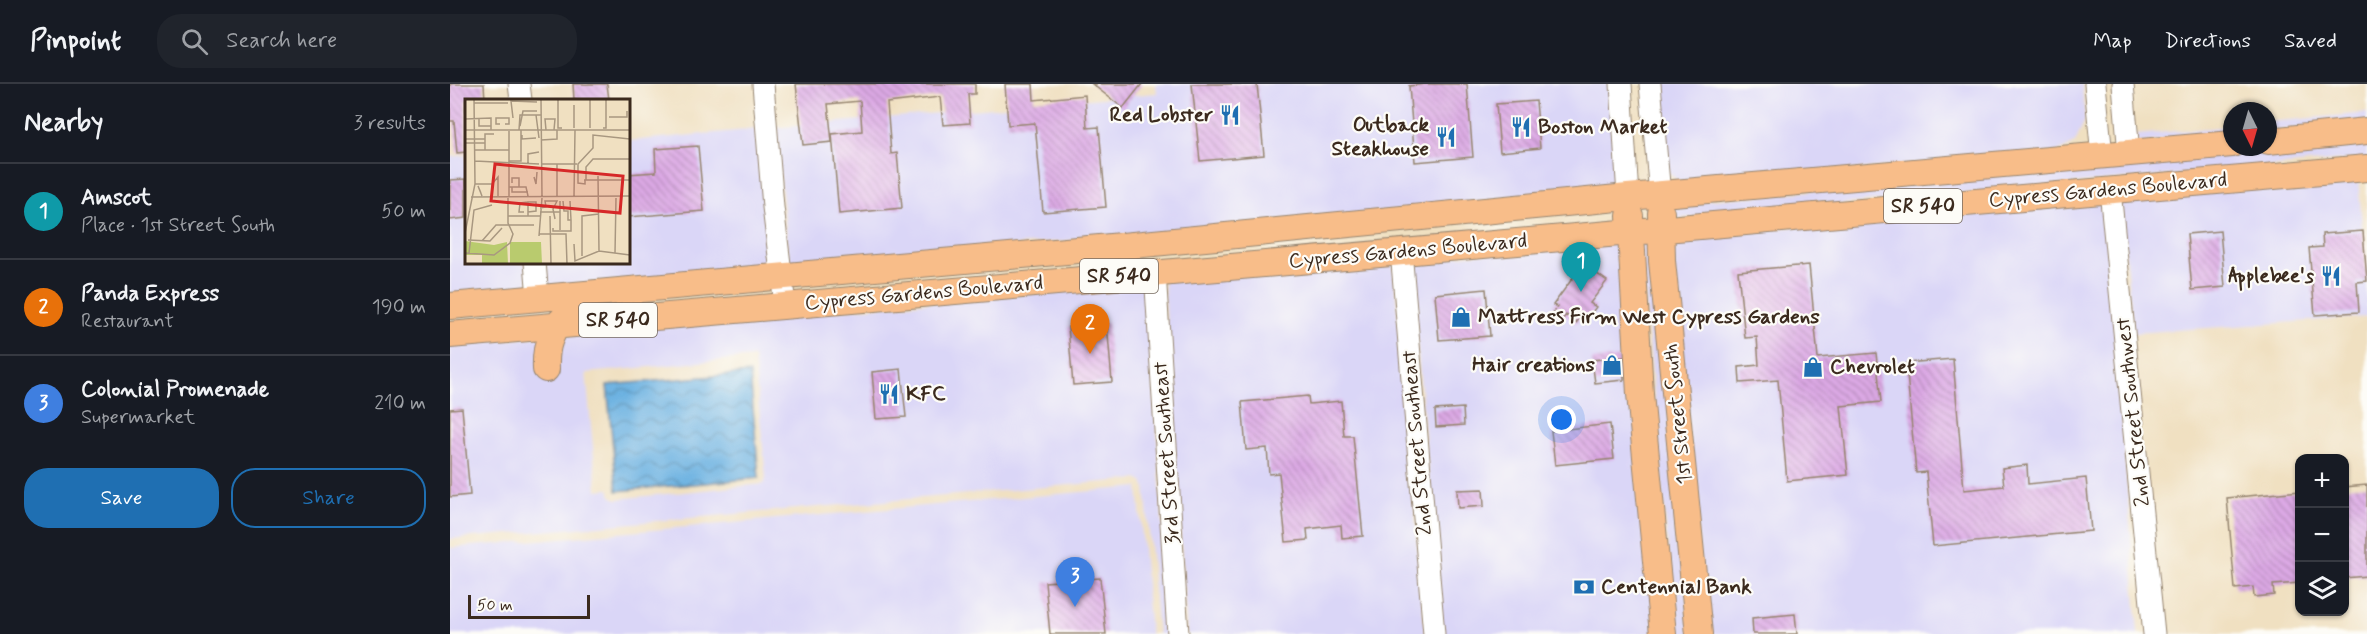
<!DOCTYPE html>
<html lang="en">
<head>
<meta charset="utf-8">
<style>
	:root { --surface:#171b24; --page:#20242c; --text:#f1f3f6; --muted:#9ea1a6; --line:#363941; --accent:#1f6fb2 }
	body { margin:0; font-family:Mynerve,sans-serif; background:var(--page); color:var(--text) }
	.controls { position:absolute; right:18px; bottom:18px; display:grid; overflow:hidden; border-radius:12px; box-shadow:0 2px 4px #0004 }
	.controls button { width:54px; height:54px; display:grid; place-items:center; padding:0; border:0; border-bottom:2px solid var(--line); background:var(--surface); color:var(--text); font:30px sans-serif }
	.compass { position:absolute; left:1773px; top:18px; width:54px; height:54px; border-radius:50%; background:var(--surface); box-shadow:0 2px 4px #0004; rotate:175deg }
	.scale { position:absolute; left:18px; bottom:15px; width:122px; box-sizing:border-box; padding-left:6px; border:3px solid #3b2a1e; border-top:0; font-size:16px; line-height:21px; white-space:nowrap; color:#3b2a1e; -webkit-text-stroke:4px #fdfcf7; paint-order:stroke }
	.you { position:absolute; left:1112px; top:336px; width:21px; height:21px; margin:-15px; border:4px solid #fff; border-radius:50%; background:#1a73e8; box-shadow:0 0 0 9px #1a73e833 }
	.badge { display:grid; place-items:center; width:39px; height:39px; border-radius:50%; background:var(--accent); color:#fff; font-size:20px; font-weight:700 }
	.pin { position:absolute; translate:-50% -50px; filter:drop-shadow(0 2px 3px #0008) }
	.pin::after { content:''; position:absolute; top:32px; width:21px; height:18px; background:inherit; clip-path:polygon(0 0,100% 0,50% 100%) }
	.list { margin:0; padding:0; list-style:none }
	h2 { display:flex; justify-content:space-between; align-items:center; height:78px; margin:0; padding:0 24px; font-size:26px }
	h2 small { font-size:20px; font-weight:400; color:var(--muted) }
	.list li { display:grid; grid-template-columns:39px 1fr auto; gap:18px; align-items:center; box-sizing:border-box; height:96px; padding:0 24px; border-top:2px solid var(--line) }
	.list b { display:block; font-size:22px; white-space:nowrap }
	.list p { margin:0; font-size:20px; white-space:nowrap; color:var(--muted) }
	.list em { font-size:20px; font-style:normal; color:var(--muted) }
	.actions { display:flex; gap:12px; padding:18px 24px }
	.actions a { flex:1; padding:14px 0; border:2px solid var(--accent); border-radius:24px; text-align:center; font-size:21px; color:var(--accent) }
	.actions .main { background:var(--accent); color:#fff }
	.icon { flex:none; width:33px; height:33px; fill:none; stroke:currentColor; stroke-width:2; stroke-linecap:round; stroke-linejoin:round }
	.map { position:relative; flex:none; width:1917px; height:550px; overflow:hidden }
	header { display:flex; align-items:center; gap:36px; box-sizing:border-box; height:84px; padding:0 30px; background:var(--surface); border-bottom:2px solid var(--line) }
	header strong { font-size:28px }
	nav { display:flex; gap:33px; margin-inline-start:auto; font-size:21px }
	.search { width:420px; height:54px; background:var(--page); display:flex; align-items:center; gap:15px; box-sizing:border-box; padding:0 21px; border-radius:24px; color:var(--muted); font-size:22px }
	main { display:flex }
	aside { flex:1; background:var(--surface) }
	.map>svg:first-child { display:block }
</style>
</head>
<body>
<header>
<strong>Pinpoint</strong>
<div class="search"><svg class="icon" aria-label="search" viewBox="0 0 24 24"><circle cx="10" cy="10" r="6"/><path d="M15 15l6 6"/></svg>Search here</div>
<nav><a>Map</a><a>Directions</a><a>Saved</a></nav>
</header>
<main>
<aside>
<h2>Nearby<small>3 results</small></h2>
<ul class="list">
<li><span class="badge" style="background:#0f9aa8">1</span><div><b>Amscot</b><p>Place · 1st Street South</p></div><em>50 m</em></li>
<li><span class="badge" style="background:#e8710a">2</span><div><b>Panda Express</b><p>Restaurant</p></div><em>190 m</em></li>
<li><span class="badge" style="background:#3f7fe0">3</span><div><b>Colonial Promenade</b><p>Supermarket</p></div><em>210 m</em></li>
</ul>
<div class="actions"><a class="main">Save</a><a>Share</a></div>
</aside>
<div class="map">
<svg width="1917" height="550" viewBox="0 0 1917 550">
	<defs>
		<pattern id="water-waves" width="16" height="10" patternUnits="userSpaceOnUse" patternTransform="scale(1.5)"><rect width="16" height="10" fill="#6ab1e1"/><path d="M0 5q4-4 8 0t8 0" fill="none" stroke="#5890b6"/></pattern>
		<pattern id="building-back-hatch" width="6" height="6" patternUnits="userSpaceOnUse" patternTransform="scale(1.5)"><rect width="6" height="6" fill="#dca9e5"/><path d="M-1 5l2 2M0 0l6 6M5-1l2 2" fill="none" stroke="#b48ab9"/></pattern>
	</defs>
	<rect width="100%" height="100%" fill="#fdfcf7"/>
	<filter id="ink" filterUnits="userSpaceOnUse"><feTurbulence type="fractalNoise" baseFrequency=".0167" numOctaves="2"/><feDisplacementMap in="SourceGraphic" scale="12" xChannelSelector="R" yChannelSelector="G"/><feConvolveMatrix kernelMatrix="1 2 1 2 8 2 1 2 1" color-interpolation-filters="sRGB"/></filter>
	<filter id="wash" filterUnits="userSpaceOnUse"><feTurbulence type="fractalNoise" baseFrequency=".008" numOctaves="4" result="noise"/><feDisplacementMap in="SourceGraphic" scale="24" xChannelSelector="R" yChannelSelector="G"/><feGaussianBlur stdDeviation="1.35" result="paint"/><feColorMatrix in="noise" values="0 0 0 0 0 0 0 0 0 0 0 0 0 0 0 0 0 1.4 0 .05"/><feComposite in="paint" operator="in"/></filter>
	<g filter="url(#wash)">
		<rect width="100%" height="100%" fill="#f0e0c1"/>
		<path fill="#dad6f7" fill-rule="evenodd" d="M706,0H1162L1169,104L836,137L832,134L829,137L340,182L325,44L707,9Z
			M1210,0H1632L1635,36L1625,59L1606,69L1231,99L1217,87Z
			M1917,29V38L1818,47V38Z
			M1782,42V50L1687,59L1686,51Z
			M308,45L323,184L96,203L93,179L178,178L179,57Z
			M1917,57V74L1220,135L1219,120Z
			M16,71V178L76,179L79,205L0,212V73Z
			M1908,94L1917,202V233L1683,249L1670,115Z
			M1653,116L1666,251L1688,550H1257L1221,154Z
			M1204,155L1240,550H1226L1190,157Z
			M1174,158L1209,550H992L960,176Z
			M943,177L975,550H737L714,197Z
			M698,199L719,550H708L695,402L693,398L687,395L0,455V261ZM304,273L316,394L314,400L167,415L161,412L159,405L147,406L136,289Z
			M688,403L700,550H0V464Z"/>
		<path fill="url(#water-waves)" stroke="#526e80" stroke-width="1.5" d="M300,289L309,394L167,407L157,301Z"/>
		<g id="blocks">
			<path fill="url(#building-back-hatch)" d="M0,0H34L35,16H16V68L7,69L4,37H0Z
				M123,0H157L159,16H124Z
				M346,0H525V10H518L520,39L493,41L490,13L437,19L441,70L447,69L452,124L389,130L382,50L412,47L410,17L378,20L382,58L353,61Z
				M555,0H583L584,16L635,11L637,44L649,43L656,123L593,128L585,39L558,41Z
				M642,0H692L673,24Z
				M742,0H807L814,71L750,77Z
				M976,0H1017L1023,73L965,78L959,2Z
				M1086,17L1090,64L1050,68L1046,20Z
				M248,62L254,127L178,133V90L206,88L205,65Z
				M16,95V134L0,136V96Z
				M1770,147L1775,203L1742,206L1737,150Z
				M1913,147L1917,197L1907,198L1909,228L1865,231L1859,164L1873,163L1872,150Z
				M1133,180L1157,197L1140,219L1146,223L1137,235L1132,231L1126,239L1116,231L1113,235L1103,228L1107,223L1103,221Z
				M1359,181L1368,274L1426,269L1431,318L1391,322L1398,391L1337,397L1328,296L1290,299L1289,283L1309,281L1307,253L1295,254L1288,187Z
				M1036,205L1040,252L989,256L985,210Z
				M657,239L662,298L623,301L618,243Z
				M1173,273L1174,296L1145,299L1142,276Z
				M1503,275L1514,406L1554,402L1552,384L1577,381L1578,400L1636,394L1641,447L1483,462L1476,388L1466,389L1456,279Z
				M451,285L456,333L426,335L422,288Z
				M858,312L859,320L891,317L894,352H903L913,452L892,454L891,441L857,445L858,456L836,458L829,389L819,390L817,364L796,366L792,318Z
				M12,324L20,411L0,413V325Z
				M1013,324L1014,341L986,343L985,326Z
				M1160,340L1164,375L1105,381L1101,347Z
				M1917,401V492L1894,494V403Z
				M1033,405L1034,422L1008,424L1007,406Z
				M1850,407V499L1823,501L1824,511L1804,513L1803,503L1785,505L1777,414Z
				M650,494L656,550H600L595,498Z
				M1345,530L1347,550H1303L1302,534Z"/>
		</g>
	</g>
	<g filter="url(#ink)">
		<use href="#blocks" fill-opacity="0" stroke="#968570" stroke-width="1.5"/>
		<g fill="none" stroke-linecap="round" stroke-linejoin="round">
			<g stroke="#968570" stroke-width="23">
				<path id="minor" d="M69,0L71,16
					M313,0L323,123L335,221
					M1171,0L1178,113
					M1200,0L1210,111
					M1645,0L1652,72
					M1673,0L1679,70
					M1660,106L1704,550
					M951,167L984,550
					M85,178L88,214
					M705,188L728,550"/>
			</g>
			<g stroke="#968570" stroke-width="28">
				<path id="major" d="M1818,57L1917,47
					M1211,129L1212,177L1249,550
					M1180,132L1190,310L1213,550
					M0,222L683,161L1178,113L1782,60
					M0,251L1917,84
					M96,285C95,263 100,246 117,231"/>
			</g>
			<use href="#minor" stroke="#fff" stroke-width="21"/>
			<use href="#major" stroke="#f8bd89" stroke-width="26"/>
		</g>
	</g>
	<defs>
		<g id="restaurant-bare" transform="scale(1.62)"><path d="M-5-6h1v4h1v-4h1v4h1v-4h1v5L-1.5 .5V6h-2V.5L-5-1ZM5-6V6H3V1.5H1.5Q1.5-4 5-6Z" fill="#1f6fb2" stroke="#fdfcf7" stroke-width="2.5" paint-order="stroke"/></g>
		<g id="shop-bare" transform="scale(1.62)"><path d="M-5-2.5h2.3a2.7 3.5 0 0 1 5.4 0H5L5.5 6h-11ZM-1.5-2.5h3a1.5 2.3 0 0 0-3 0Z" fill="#1f6fb2" stroke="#fdfcf7" stroke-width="2.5" paint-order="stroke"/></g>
		<g id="bank-bare" transform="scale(1.62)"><path d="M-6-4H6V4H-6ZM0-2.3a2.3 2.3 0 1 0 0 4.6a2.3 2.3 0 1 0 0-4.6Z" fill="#1f6fb2" stroke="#fdfcf7" stroke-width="2.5" paint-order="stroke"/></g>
	</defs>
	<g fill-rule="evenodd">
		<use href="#restaurant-bare" x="780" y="31"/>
		<use href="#restaurant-bare" x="1071" y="43"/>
		<use href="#restaurant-bare" x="996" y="53"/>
		<use href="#restaurant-bare" x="1881" y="192"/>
		<use href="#shop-bare" x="1011" y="233"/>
		<use href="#shop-bare" x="1162" y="281"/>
		<use href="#shop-bare" x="1363" y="283"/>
		<use href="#restaurant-bare" x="439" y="310"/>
		<use href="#bank-bare" x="1134" y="503"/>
	</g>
	<g text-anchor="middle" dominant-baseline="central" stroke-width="4.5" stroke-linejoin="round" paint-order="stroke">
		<g fill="#fdfcf7" stroke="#75695f" stroke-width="1.5">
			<rect x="1434" y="105" width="78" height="34" rx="4.5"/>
			<rect x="630" y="175" width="78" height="34" rx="4.5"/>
			<rect x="129" y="219" width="78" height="34" rx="4.5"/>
		</g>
		<g font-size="20" font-weight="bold" fill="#3b2a1e">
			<text x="1473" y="122">SR 540</text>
			<text x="669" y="192">SR 540</text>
			<text x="168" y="236">SR 540</text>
		</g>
		<g font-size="21" font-weight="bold" fill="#3b2a1e" stroke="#fdfcf7" text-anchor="start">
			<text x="763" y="31" text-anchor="end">Red Lobster</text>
			<text x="979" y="41" text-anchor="end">Outback<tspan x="979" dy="24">Steakhouse</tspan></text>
			<text x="1088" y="43">Boston Market</text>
			<text x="1864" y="192" text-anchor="end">Applebee's</text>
			<text x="1028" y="233">Mattress Firm West Cypress Gardens</text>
			<text x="1145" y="281" text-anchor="end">Hair creations</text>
			<text x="1380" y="283">Chevrolet</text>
			<text x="456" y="310">KFC</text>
			<text x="1151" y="503">Centennial Bank</text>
		</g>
		<g font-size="21" fill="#3b2a1e" stroke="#fdfcf7">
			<text transform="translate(1658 106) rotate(-5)">Cypress Gardens Boulevard</text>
			<text transform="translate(958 167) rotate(-5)">Cypress Gardens Boulevard</text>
			<text transform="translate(474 209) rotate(-5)">Cypress Gardens Boulevard</text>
			<text transform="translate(1683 328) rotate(-96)">2nd Street Southwest</text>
			<text transform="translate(1228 330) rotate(-96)">1st Street South</text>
			<text transform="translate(967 359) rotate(-95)">2nd Street Southeast</text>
			<text transform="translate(717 369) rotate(-94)">3rd Street Southeast</text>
		</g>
	</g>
	<g transform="translate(15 15)">
		<rect width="165" height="165" fill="#f0e0c1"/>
		<path d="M0,142L29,146L42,143L43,165H17V156H0ZM45,143H76L77,165H45Z" fill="#b9cb6e"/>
		<path fill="none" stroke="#a89780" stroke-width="1.5" d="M76,0L77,98M93,0V29H97M125,0V29M9,4H43M109,6V29M71,16L74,39M144,18H162V12M14,19V27H26M48,19L46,2L72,3M0,20L26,19V31M35,25H31V19H44V25H40M55,27L58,12H72M138,29H141V0M0,31H165M54,31L55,16H76M81,31L80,20H90L89,31M44,32V97M57,36V40L71,39M0,40H20M76,41L92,40V31M0,44H20M9,51H44M20,51V35H29M10,62L74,65M44,62H56V31M63,65V55L74,53M77,65H112M133,77L134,152M69,78L71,85L72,73M119,81H165M120,81V85L113,84V65L128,49V36L165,40M121,81V68L128,60H165M47,84V79H54V88M10,85H27V97M27,85L33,78V97M44,88H61L63,97M47,88V93H63M16,94L13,87L17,97M92,97V65M109,97L110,31M6,98L165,97M95,102V131M98,102L99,112H103V121H106L105,102M75,109L81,108L80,102H92L88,110L90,120M59,113H54L55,104L63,103M63,113L71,112V103H63V117M75,113H95M43,117H75M85,117L86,165M88,129V132H106V121M0,134L10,85L9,0M74,135H101L102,165M74,137L77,99M3,141L25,142L37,129M17,142L31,126H69M109,145L110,162L134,152L165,156M0,154L29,156L45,144L48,135L43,124V99M4,154L9,111L27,106M150,154L151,99M117,157V117L134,115"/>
		<path fill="#d62828" fill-opacity="0.15" stroke="#d62828" stroke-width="3" d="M30,65L158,77L155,114L26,102Z"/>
		<rect width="165" height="165" fill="none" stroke="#3b2a1e" stroke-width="3"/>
	</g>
</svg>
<div class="controls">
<button>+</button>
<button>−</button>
<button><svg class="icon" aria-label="layers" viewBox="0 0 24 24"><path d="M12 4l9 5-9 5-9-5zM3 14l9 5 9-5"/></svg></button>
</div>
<svg class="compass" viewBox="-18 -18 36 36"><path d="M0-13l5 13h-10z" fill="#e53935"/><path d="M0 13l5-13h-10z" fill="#9ea1a6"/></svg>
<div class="scale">50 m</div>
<div class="you"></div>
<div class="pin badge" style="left:1131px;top:208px;background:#0f9aa8">1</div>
<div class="pin badge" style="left:640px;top:270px;background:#e8710a">2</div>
<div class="pin badge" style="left:625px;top:523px;background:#3f7fe0">3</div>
</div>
</main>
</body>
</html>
